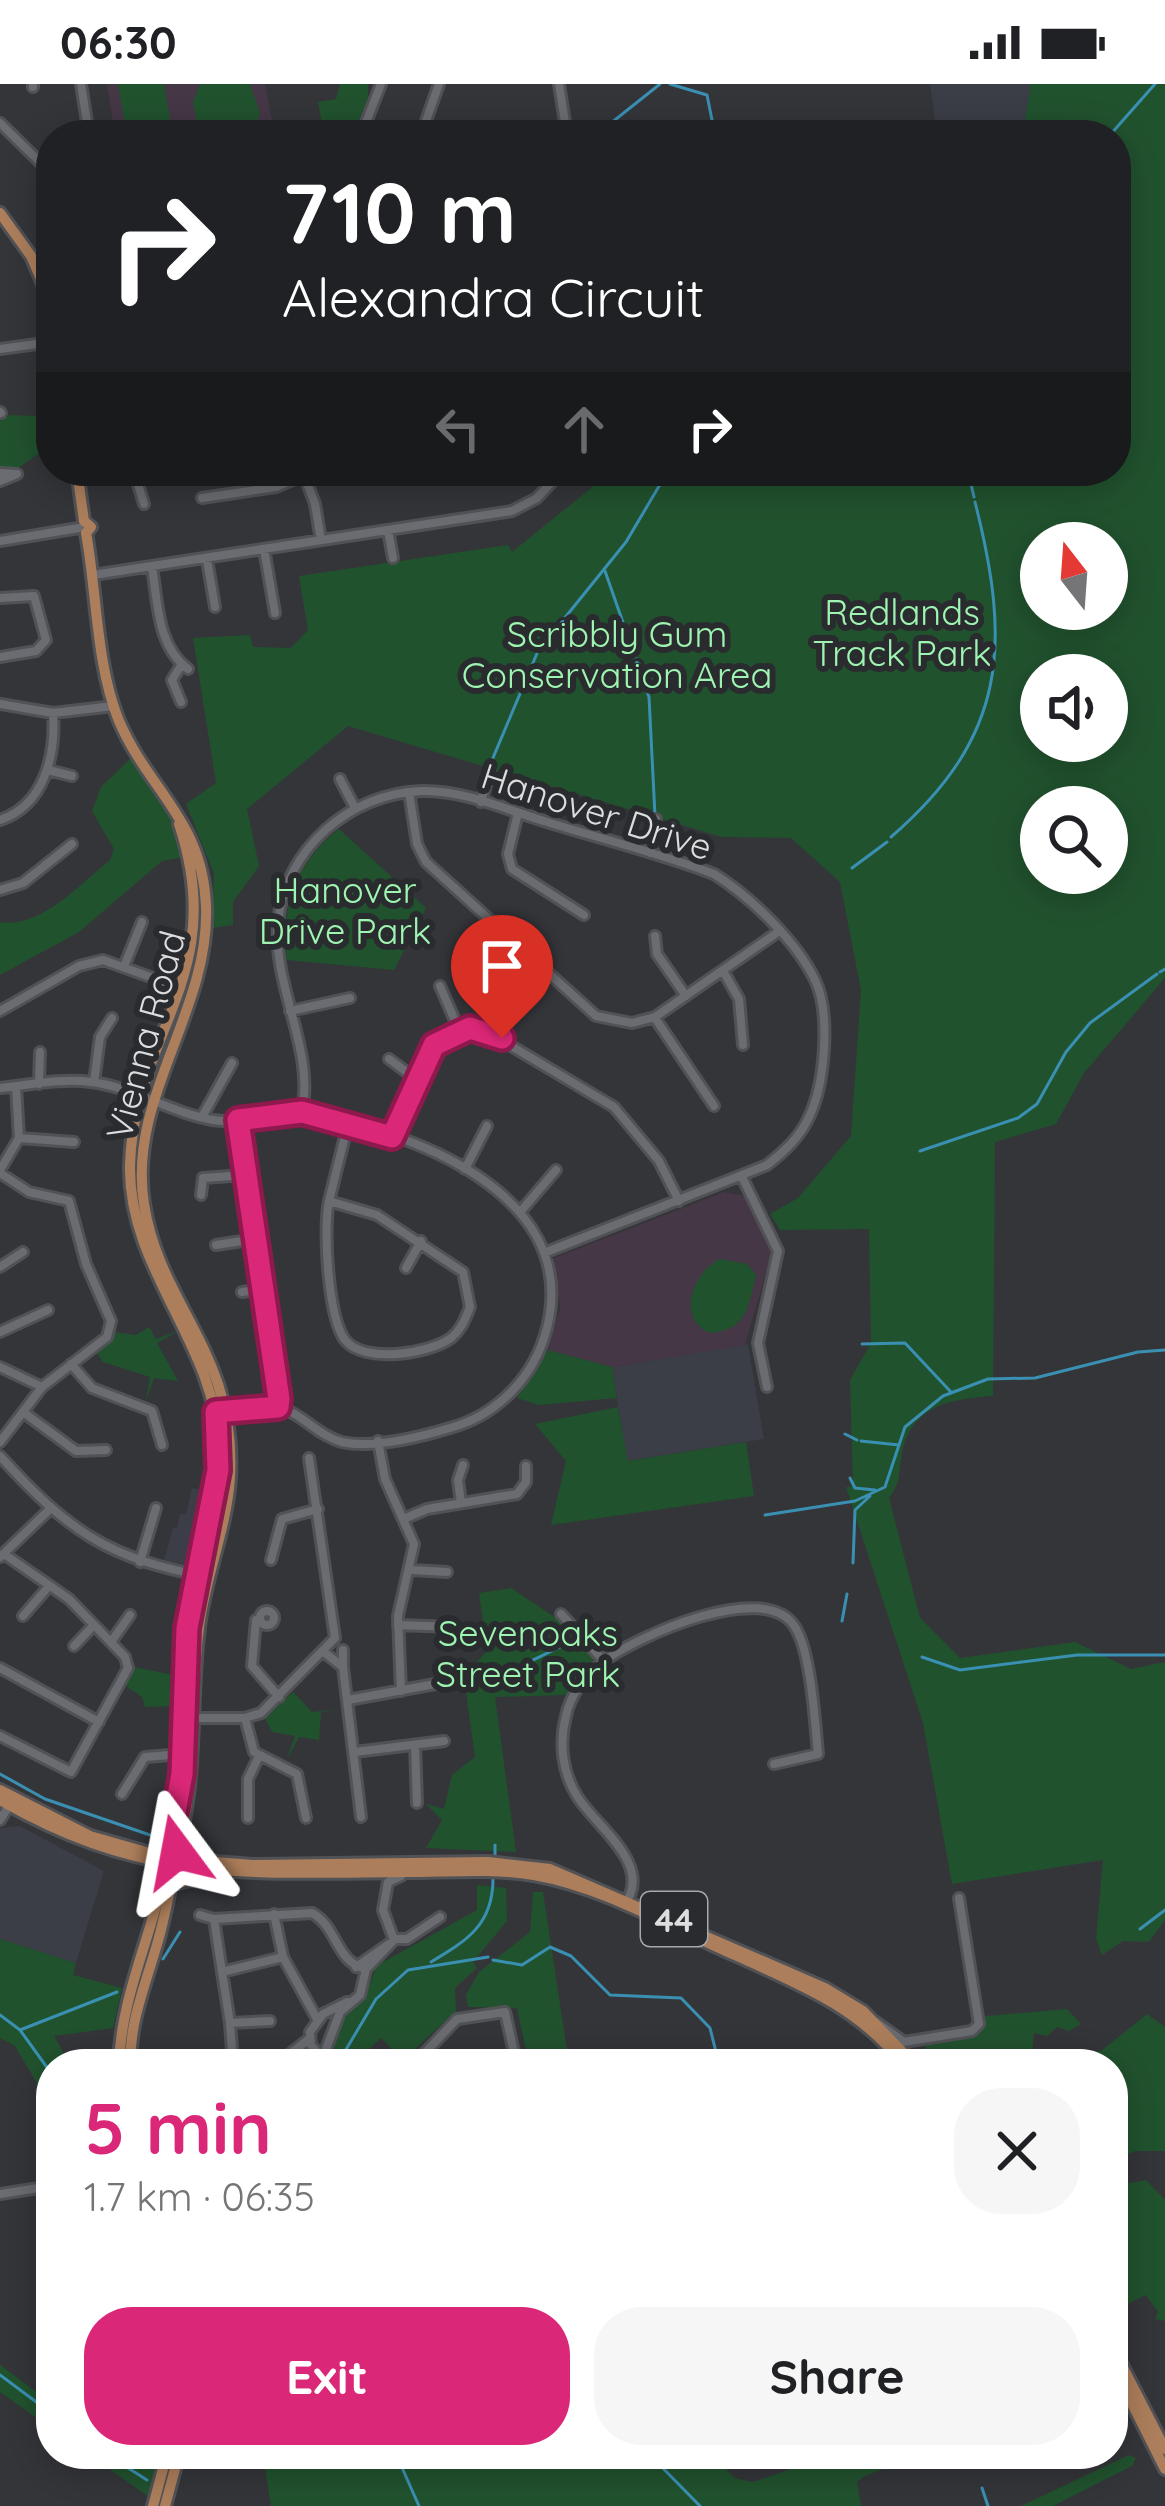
<!DOCTYPE html>
<meta charset="utf-8">
<style>
body{margin:0;font-family:Quicksand,sans-serif;background:#f6f6f6;color:#202124;height:100vh;display:flex;flex-direction:column;font-size:45px;white-space:nowrap}
*{box-sizing:border-box;margin:0}
p{font-size:39px;color:#757577}
.icon{flex:none;width:66px;height:66px;fill:none;stroke:currentColor;stroke-width:2;stroke-linecap:round;stroke-linejoin:round}
.map{position:relative;flex:1;overflow:hidden}
.side{position:absolute;left:36px;top:1965px;width:1092px;height:420px;display:flex;flex-direction:column;background:#fff;border-radius:48px;box-shadow:0 6px 30px #0003}
.side>*{flex:none}
.banner{position:absolute;left:36px;top:36px;width:1095px;height:366px;border-radius:48px;box-shadow:0 6px 30px #0003;background:#202124;color:#fff;overflow:hidden}
.needle{width:78px;rotate:343deg}
.buttons{position:absolute;left:1020px;top:438px;display:grid;gap:24px}
.buttons a{display:grid;place-items:center;width:108px;height:108px;border-radius:50%;background:#fff;box-shadow:0 6px 30px #0003;font-size:60px}
.pin{position:absolute;display:grid;place-items:center;width:102px;height:102px;color:#fff;margin:-123px -51px;border-radius:50% 50% 50% 0;rotate:-45deg;box-shadow:0 0 12px #0007}
.pin .icon{rotate:45deg}
.me{position:absolute;width:132px;margin:-66px;rotate:347deg;stroke-linejoin:round;filter:drop-shadow(0 0 9px #0008)}
.turn{display:flex;align-items:center;gap:42px;height:252px;padding:0 48px;font-size:54px}
.turn .icon{width:156px;height:156px;stroke-width:2.5}
.turn b{display:block;font-size:84px;line-height:102px}
.lanes{display:flex;align-items:center;height:114px;padding:0 48px;background:#0003;justify-content:center;gap:60px;direction:ltr}
.lanes .off{opacity:.35}
.round{display:grid;place-items:center;flex:none;width:126px;height:126px;border-radius:48px;background:#f6f6f6}
.overview{display:flex;align-items:center;justify-content:space-between;height:204px;padding:0 48px}
h1{font-size:72px;font-weight:700;line-height:90px;color:#db2777}
.button{display:flex;gap:24px;margin-top:auto;padding:24px 48px}
.button a{flex:1;height:138px;border-radius:48px;background:#db2777;color:#fff;font-size:48px;font-weight:700;line-height:138px;text-align:center}
.button a+a{background:#f6f6f6;color:#202124}
.status{display:flex;justify-content:space-between;align-items:center;height:84px;padding:0 60px;background:#fff;direction:ltr}
.status svg{height:33px;fill:currentColor}
.map>svg:first-child{display:block}
</style>
<div class="status"><b>06:30</b><svg viewBox="0 0 49 12"><path d="M0 12V9h3v3zM5 12V6h3v6zM10 12V3h3v9zM15 12V0h3v12zM26 1h20v11H26zM47 4h2v5h-2z"/></svg></div>
<div class="map">
<svg width="1165" height="2422" viewBox="0 0 1165 2422">
<rect width="100%" height="100%" fill="#343539"/>
<path fill="#3b3d47" d="M930,0H1063L1072,51H937Z
M748,1260L764,1355L627,1377L612,1283Z
M192,1404L210,1408L190,1482L164,1476L173,1443L177,1444L180,1430H186Z
M20,1742L104,1787L76,1879L0,1855V1744Z"/>
<path fill="#453745" d="M107,0H265L275,51H115Z
M724,1108L747,1112L772,1169L745,1261L612,1283L548,1266L560,1225L554,1174Z"/>
<path fill="#21522e" fill-rule="evenodd" d="M118,0H164L172,47L127,51Z
M200,0H250L260,29L252,51L199,49L193,18Z
M340,0H368V15L354,47L324,51L318,18L336,15Z
M1031,0H1165V894L1084,989L1056,1040L995,1058L993,1312C952,1315 912,1320 902,1369C898,1389 902,1397 889,1414L920,1534L960,1574L1075,1558L1131,1585L1165,1578V1836L1149,1858L1123,1857L1102,1871L1096,1855L1103,1776L952,1800L923,1639L846,1403L853,1402L850,1296L871,1259L869,1145L780,1146L770,1130L798,1114L851,1052L861,906L840,798L791,754L722,753L348,642L247,725L259,782L233,818V841L212,844L214,790L186,720L216,699L193,554L250,551L253,563L291,564L308,546L299,492L508,461L512,468L595,401L601,387H1116V51H1010L1025,36ZM1041,459H1107V525H1041ZM1041,591H1107V657H1041ZM1041,723H1107V789H1041Z
M10,331L36,332L41,368L18,384L0,383V337Z
M133,672L168,722L184,773L162,777L79,848L0,891V838C41,845 81,799 110,776L114,765L92,727L101,703Z
M339,745L426,824L394,886L287,876C279,824 297,777 339,745Z
M720,1175L747,1180L756,1191C748,1223 747,1246 710,1249C675,1234 693,1188 720,1175Z
M149,1243L156,1255L178,1247L157,1259L178,1297L154,1294L146,1317L150,1293L103,1278L96,1268L113,1248L136,1251Z
M548,1266L612,1283L617,1314L539,1321L517,1314Z
M618,1323L628,1377L746,1358L754,1412L551,1441L566,1377L535,1340Z
M511,1504L562,1538L594,1575L566,1611L495,1613L516,1768L426,1764L442,1736L426,1720L444,1725L452,1691L475,1673L465,1602L475,1599L470,1585L487,1567L479,1509Z
M134,1583L178,1592V1622L145,1623L142,1613L126,1602Z
M293,1608L312,1628L342,1625L321,1628L319,1656L299,1653L286,1677L295,1652L272,1648L265,1634Z
M477,1801L506,1804L507,1837L473,1878L477,1884L455,1904L456,1927L403,1976L381,1954L353,1980H337L330,1965L344,1932L366,1912L376,1882L477,1826Z
M533,1808H543L569,1980H555L553,1969L527,1971L517,1924L468,1923L466,1911L479,1888L530,1848Z
M0,1855L76,1879L73,1891L122,1904L113,1944L54,1952L70,1980H51V2023L15,1962L0,1954Z
M1067,1925L1081,1940L1069,1947L1057,1943L1047,1952L1034,1949L1032,1972L1041,1976L1101,1967L1147,1930L1165,1943V2067H1135L1113,2078V1980H932L924,1969L927,1958L976,1948L986,1932Z
M1146,2096L1165,2116V2237L1155,2235L1158,2228L1146,2211L1113,2227V2102Z
M0,2281L51,2319V2344L0,2308Z
M88,2370H124L158,2387L149,2413Z
M263,2370H636L644,2375L650,2370H713L734,2394L753,2398L808,2379L812,2385L857,2370H974L951,2375L918,2371L865,2392L857,2398L861,2422H271Z
M1129,2371L1136,2374L1132,2382L1053,2422H1021Z"/>
<g fill="none" stroke-linecap="round" stroke-linejoin="round">
<path stroke="#3a90b2" stroke-width="3" d="M670,0L707,11L715,51
M596,51L660,0
M1110,51L1155,0
M968,387L974,413
M605,487L649,613L655,732
M490,681L538,567L626,458L668,387
M891,753C1008,652 1011,560 975,418
M852,784L887,758
M1160,888L1165,885
M920,1067L1018,1034L1037,1020L1066,968L1090,939L1157,890
M862,1260L905,1259L950,1307
M845,1350L857,1356
M861,1357L899,1361
M850,1394L855,1404L875,1406
M765,1431L855,1417L885,1403L905,1343L943,1312L988,1295L1035,1294L1138,1268L1165,1266
M853,1479L855,1426L870,1412
M842,1537L847,1510
M922,1573L960,1586L1077,1571H1165
M490,1597L566,1560
M0,1690L45,1715L150,1751
M495,1761V1772
M1140,1845L1165,1826
M163,1875L180,1848
M493,1876L522,1881L550,1863L571,1872L610,1911L681,1914L710,1944L719,1980
M431,1878C468,1856 493,1840 493,1795
M0,1931L20,1946L51,1989
M20,1946L117,1908
M338,1979L376,1915L408,1886L488,1873
M0,2291L51,2329
M106,2370L147,2396
M396,2370L419,2422
M649,2370L700,2422
M982,2404L988,2422"/>
<defs>
<path id="minor" d="M33,0V3
M81,0L89,51
M559,0L567,51
M0,39L51,89
M361,51L381,0
M421,51L439,0
M0,265L51,258
M0,328L1,329
M134,387L144,420
M376,387H383
M303,388L315,420L321,456
M0,389L17,390L0,397
M202,414L276,403L304,391
M388,446L393,474
M0,457L79,444
M264,465L275,529
M207,476L215,523
M152,483C158,519 157,562 188,585
M93,491L512,427L537,414L562,387
M0,514L34,512L46,556L36,567L0,573
M181,618L172,596L182,580
M0,620L53,629L114,622
M48,686L72,692
M340,695L355,724
M409,708L417,760L426,778L596,932L632,939L655,933L778,848
M481,718L490,685
M518,729L508,770L512,785L584,831
M0,736C45,721 56,670 53,629
M651,769L656,735
M0,806L23,799L72,760
M655,852L657,870L686,912
M125,880L142,838
M723,887L739,915L743,961
M440,902L459,946
M0,927L79,882L103,876L181,904
M290,927L350,914
M655,934L714,1022
M389,975L416,995
M94,998L100,953L112,934
M39,1000L40,968
M0,1004C29,1001 62,994 91,998C133,1003 171,1029 213,1036C243,1041 273,1024 304,1029C408,1046 581,1108 547,1244C535,1292 498,1331 450,1344C420,1353 373,1365 342,1358C318,1352 302,1329 278,1323C261,1319 241,1325 224,1327
M302,1028C315,965 272,902 278,838C285,765 350,709 422,707C464,706 507,726 547,738C602,755 659,769 714,790C751,813 796,857 815,896C831,929 825,1000 809,1033C800,1053 785,1067 767,1081L544,1169
M202,1033L232,979
M238,1036L278,1323
M392,1053C410,1009 423,943 481,944L614,1023L659,1077L679,1117
M19,1054L74,1058
M465,1085L487,1042
M0,1086L19,1054L16,1002
M0,1089L29,1108L69,1117L86,1180L111,1237L107,1253L42,1303L0,1358
M742,1093L778,1167L758,1259L767,1303
M201,1111L203,1094L245,1091
M329,1117L377,1131L463,1188L470,1223C465,1235 462,1245 451,1254C429,1270 364,1280 345,1256C328,1233 323,1145 329,1117L348,1040
M521,1127L556,1086
M216,1161L255,1155
M0,1183L23,1168
M406,1184L421,1157
M242,1208L263,1205
M0,1248L48,1226
M71,1280L92,1304L152,1327L162,1361
M0,1283L42,1303
M27,1331L76,1367L106,1366
M378,1357L385,1395L414,1460L398,1532L401,1607
M0,1372C68,1447 108,1475 209,1493
M461,1419L458,1396L463,1381
M406,1434L427,1425L517,1410L526,1398V1382
M0,1473L49,1426
M271,1476L282,1435L318,1425
M140,1478L156,1424
M412,1486L447,1488
M260 1534a7 7 0 1 1 14 0a7 7 0 1 1-14 0Z
M561,1530L604,1577
M23,1532L49,1502
M256,1536L252,1582L279,1613
M398,1541L453,1543
M111,1558L130,1531
M74,1562L94,1541
M343,1566V1582
M325,1569L343,1583L361,1733
M0,1584L99,1638
M348,1616L468,1594
M191,1634H245L261,1629L335,1554L309,1374
M245,1634L254,1668L297,1690L306,1734
M0,1652L71,1688L128,1584L125,1573L69,1515L4,1470
M415,1661L417,1719
M355,1668L444,1657
M122,1710L145,1673L183,1670
M248,1734V1695L259,1672
M0,1736L9,1722
M624,1821C655,1781 595,1742 577,1712C562,1688 559,1659 566,1632C570,1611 585,1592 601,1579C635,1553 765,1494 795,1543C811,1568 815,1638 818,1670L774,1680
M274,1830L283,1873
M200,1831L214,1835
M394,1855H407L440,1833
M394,1856L383,1826L388,1798L401,1792
M356,1883L389,1860
M222,1888L230,1939
M317,1935L283,1873L222,1888L214,1835L312,1829C338,1843 335,1878 366,1885
M876,1938L904,1958L972,1947L979,1940L959,1814
M323,1973L340,1928L360,1911L366,1885L394,1856
M515,1973L527,1980
M420,1974L457,1935L505,1928L515,1973L495,1980
M233,1980L230,1939L270,1937
M277,1980L309,1955
M327,1980L311,1961L310,1948L323,1930L347,1918
M407,1980L420,1974L427,1980
M0,2110L51,2102"/>
<path id="major" d="M0,129L31,172L51,218
M77,387L84,437L91,443L86,449C97,509 96,581 119,637C149,707 203,737 206,822C210,928 127,1013 144,1120C160,1223 237,1269 230,1393C227,1444 205,1493 199,1543C190,1613 197,1681 181,1751C173,1786 168,1822 158,1857C146,1899 130,1936 130,1980
M0,1706L90,1752L167,1774L252,1781L488,1778L550,1785L825,1904L863,1927L914,1980
M0,1716C144,1799 247,1789 406,1788C448,1788 492,1784 534,1791C604,1803 672,1844 737,1872C799,1900 860,1924 903,1980
M170,1801L210,1791
M119,1980C121,1915 149,1858 163,1795C170,1760 179,1724 182,1688C186,1640 181,1591 187,1543C196,1483 220,1425 219,1364C217,1261 128,1186 130,1082C133,948 230,894 179,740
M1113,2264L1165,2365
M1113,2282L1165,2385
M153,2422L167,2370
M165,2422L179,2370"/>
</defs>
<use href="#minor" stroke="#515256" stroke-width="14"/>
<use href="#major" stroke="#515256" stroke-width="16"/>
<use href="#minor" stroke="#6b6c71" stroke-width="8"/>
<use href="#major" stroke="#ac7e5b" stroke-width="10"/>
</g>
<g fill="none" stroke-linecap="round" stroke-linejoin="round">
<defs>
<path id="route" d="M177,1768L174,1783L165,1782L182,1690L187,1544L218,1386L216,1328L278,1323L279,1315L238,1036L302,1028L392,1053L434,961L470,944L502,954"/>
</defs>
<use href="#route" stroke="#8e194d" stroke-width="30"/>
<use href="#route" stroke="#db2777" stroke-width="21"/>
</g>
<g text-anchor="middle" dominant-baseline="central" stroke-width="12" stroke-linejoin="round" paint-order="stroke">
<rect fill="#2a2b2e" stroke="#a7a8ab" stroke-width="3" x="641" y="1808" width="66" height="54" rx="9"/>
<g font-size="33" font-weight="bold" fill="#dddde0">
<text x="674" y="1835">44</text>
</g>
<g font-size="36" fill="#9ef5b1" stroke="#2a2b2e">
<text x="902" y="527">Redlands<tspan x="902" dy="41">Track Park</tspan></text>
<text x="617" y="549">Scribbly Gum<tspan x="617" dy="41">Conservation Area</tspan></text>
<text x="345" y="805">Hanover<tspan x="345" dy="41">Drive Park</tspan></text>
<text x="528" y="1548">Sevenoaks<tspan x="528" dy="41">Street Park</tspan></text>
</g>
<g font-size="36" fill="#dddde0" stroke="#2a2b2e">
<text transform="translate(597 727) rotate(18)">Hanover Drive</text>
<text transform="translate(145 951) rotate(-75)">Vienna Road</text>
</g>
</g>
</svg>
<div class="buttons">
<a><svg class="needle" viewBox="-14 -14 28 28"><path d="M0-13l5 13h-10z" fill="#e53935"/><path d="M0 13l5-13h-10z" fill="#757577"/></svg></a>
<a><svg class="icon" aria-label="sound" viewBox="0 0 24 24"><path d="M4 9h4l5-4v14l-5-4H4zM17 9q2 3 0 6"/></svg></a>
<a><svg class="icon" aria-label="search" viewBox="0 0 24 24"><circle cx="10" cy="10" r="6"/><path d="M15 15l6 6"/></svg></a>
</div>
<div class="pin" style="left:502px;top:954px;background:#d93025"><svg class="icon" aria-label="arrive" viewBox="0 0 24 24"><path d="M6 21V4h12l-3 4 3 4H6"/></svg></div>
<svg class="me" style="left:177px;top:1768px" viewBox="-20 -20 40 40"><path d="M0-17L14 15 0 8-14 15z" fill="#db2777" stroke="#fff" stroke-width="4"/></svg>
<div class="banner">
<div class="turn"><svg class="icon" aria-label="right" viewBox="0 0 24 24"><path d="M7 20v-9h11M14 6l5 5-5 5"/></svg><div><b>710 m</b>Alexandra Circuit</div></div>
<div class="lanes"><svg class="icon off" aria-label="left" viewBox="0 0 24 24"><path d="M17 20v-9H6M10 6l-5 5 5 5"/></svg><svg class="icon off" aria-label="ahead" viewBox="0 0 24 24"><path d="M12 20V5M6 11l6-6 6 6"/></svg><svg class="icon" aria-label="right" viewBox="0 0 24 24"><path d="M7 20v-9h11M14 6l5 5-5 5"/></svg></div>
</div>
<section class="side">
<div class="overview"><div><h1>5 min</h1><p>1.7 km · 06:35</p></div><a class="round"><svg class="icon" aria-label="close" viewBox="0 0 24 24"><path d="M6 6l12 12M18 6L6 18"/></svg></a></div>
<div class="button"><a>Exit</a><a>Share</a></div>
</section>
</div>
